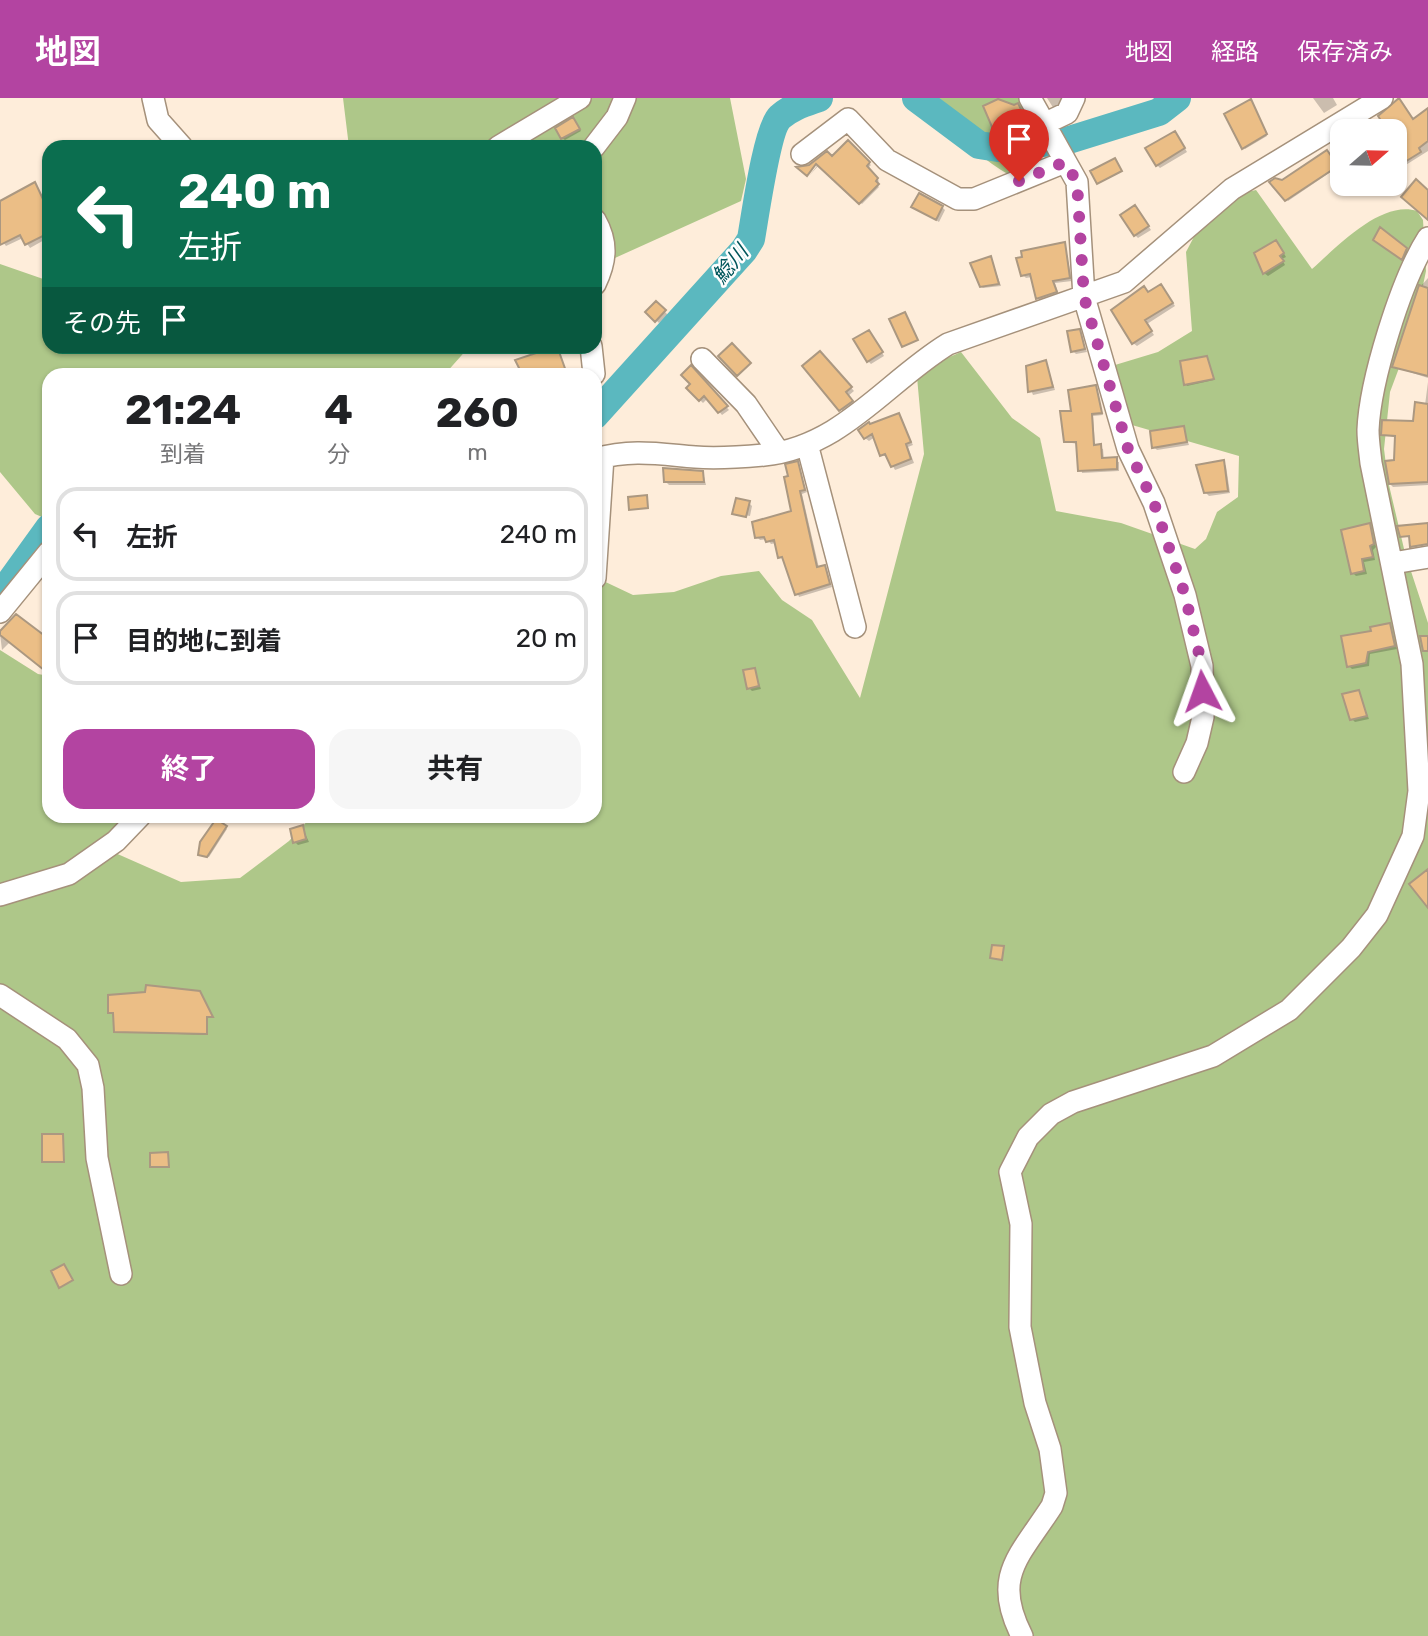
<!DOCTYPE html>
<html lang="ja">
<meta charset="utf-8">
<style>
body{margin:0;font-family:Rubik,"Noto Sans JP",sans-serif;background:#f6f6f6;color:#202124;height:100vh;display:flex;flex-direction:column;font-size:26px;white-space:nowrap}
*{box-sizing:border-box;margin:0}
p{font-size:23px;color:#757577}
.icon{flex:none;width:38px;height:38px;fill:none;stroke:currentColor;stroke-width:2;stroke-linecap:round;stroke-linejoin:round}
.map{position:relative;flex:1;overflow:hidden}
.drawer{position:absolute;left:42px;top:270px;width:560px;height:455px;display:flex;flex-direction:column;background:#fff;border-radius:21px;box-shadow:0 2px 5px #0004}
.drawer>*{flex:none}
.guide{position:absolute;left:42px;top:42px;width:560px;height:214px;border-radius:21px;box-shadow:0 2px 5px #0004;background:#0b6e4f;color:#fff;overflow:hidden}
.needle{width:46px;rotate:70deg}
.fabs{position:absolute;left:1330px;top:21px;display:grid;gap:14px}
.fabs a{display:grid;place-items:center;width:77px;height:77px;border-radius:14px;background:#fff;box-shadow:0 2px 5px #0004;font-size:35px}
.pin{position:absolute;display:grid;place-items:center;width:60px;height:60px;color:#fff;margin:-72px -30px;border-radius:50% 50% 50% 0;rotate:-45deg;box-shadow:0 0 7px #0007}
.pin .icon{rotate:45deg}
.me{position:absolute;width:77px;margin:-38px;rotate:356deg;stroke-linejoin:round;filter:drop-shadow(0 0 5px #0008)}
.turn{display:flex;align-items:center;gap:24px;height:147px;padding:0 21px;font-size:32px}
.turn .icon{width:91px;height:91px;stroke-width:2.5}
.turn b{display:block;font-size:49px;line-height:60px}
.then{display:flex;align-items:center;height:66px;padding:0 21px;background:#0003;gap:14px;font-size:26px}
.eta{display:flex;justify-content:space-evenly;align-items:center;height:119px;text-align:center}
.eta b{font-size:42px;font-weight:700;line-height:49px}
.primary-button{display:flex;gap:14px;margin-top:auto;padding:14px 21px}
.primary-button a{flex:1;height:80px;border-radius:21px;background:#b344a1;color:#fff;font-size:28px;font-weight:700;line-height:80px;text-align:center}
.primary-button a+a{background:#f6f6f6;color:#202124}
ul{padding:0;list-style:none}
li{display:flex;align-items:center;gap:21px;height:94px;margin:0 14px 10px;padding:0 7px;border:4px solid #e0e0e0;border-radius:21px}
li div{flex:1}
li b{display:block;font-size:26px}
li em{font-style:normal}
header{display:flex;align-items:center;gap:42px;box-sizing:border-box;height:98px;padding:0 35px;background:#b344a1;color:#fff}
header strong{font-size:33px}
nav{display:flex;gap:38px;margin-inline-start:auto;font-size:24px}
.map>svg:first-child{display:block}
</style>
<header>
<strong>地図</strong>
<nav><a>地図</a><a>経路</a><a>保存済み</a></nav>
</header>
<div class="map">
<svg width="1428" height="1538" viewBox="0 0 1428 1538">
<rect width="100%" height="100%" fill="#feedda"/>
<path fill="#aec789" d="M343,0H730L746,81L741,103L595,169V49H349Z
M931,0H1034C1015,28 1043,57 1043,85L1033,89C1002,75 976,57 954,31C945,20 942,9 931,0Z
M1256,92L1312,171C1337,149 1381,102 1417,113L1423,122L1426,173L1414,230L1390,294L1384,351L1388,383L1405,455L1428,525V639L1424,659L1428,668V1538H0V552L38,576L49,578V718H124L113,754L181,784L240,780L289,743L312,718H595V479L633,497L674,494L721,478L759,473L782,502L812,522L860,600L924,356L917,279L938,264L961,254L1012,320L1040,340L1056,413L1121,425L1195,451L1206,441L1217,414L1238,399L1239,358L1132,327L1115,267L1158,254L1192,233L1186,154L1197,133L1239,96Z
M0,166L49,183V248L469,249L445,276H49V422L35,416L0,374Z"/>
<path fill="#0003" d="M1047,0H1064L1060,8L1054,11Z
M1313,0H1333L1337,7L1324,15Z
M1252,4L1267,38L1245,51L1226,17Z
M1019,8L1027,25L998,37L985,9Z
M1428,12V53L1401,70L1395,61V33H1383L1413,23Z
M575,24L581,33L565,42L562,40Z
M1178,38L1187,54L1160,70L1157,67Z
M848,45L871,67L867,71L879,83L876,86L879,89L862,106L819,67L809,78L820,64L810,68L827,55L832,60Z
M1327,54L1338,69L1288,103L1272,84H1282Z
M35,87L49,113V146L46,141L30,150L23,140L6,148L0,140V105Z
M913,109H942L945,112L939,124Z
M1138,112L1151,132L1138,140L1135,137Z
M1378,145L1406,152L1409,155L1405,164Z
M1065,146L1072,183L1055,185L1059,197L1040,203L1032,179L1026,180L1023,177L1025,160Z
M1279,147L1286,159L1282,161L1285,167L1268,178L1264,175Z
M991,160L1001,188L983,190L979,187Z
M1428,180V280L1394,269L1421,188Z
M1164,191L1175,208L1147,226L1154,237L1137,248L1133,245L1149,196Z
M656,205L668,217L659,225L648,214Z
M1079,233L1087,254L1076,256L1073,253Z
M872,237L884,258L871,266L868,263Z
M544,248H556L567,276H524L518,264L545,254Z
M820,255L854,293L848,298L855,307L843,315Z
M1208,261L1214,282L1187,288L1186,286Z
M1046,264L1055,292L1033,297L1027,282Z
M691,270L729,312L722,317L708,300L703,305L688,290L692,286Z
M1428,284V387L1393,389L1390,386L1397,340L1383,336L1414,325L1425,307Z
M1095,289L1103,317L1093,318L1095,348L1103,351L1104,362L1119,364V373L1082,375L1078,346L1066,344L1073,315Z
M898,317L913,347L908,349L914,365L895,372L888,359L882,357L875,339L869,343L865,340L871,328Z
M1183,330L1189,347L1157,352L1154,349Z
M1223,364L1226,368L1230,395L1209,398L1206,395Z
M797,365L807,394L802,396L819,470L824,469L827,472L832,489L799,499L785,462L780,459L776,445L771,446L767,441L760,442L757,439L793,414L790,379Z
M703,374L706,387H669L666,384Z
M749,405L752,408L750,418L735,415Z
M1369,427L1376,449L1373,452L1375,462L1364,464L1367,476L1356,478L1353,475Z
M1390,527L1397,551L1370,556L1369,568L1352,571L1349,568L1373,534Z
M0,536L49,544V575L10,544L2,552Z
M754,571L761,591L752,593L749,590Z
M1358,594L1369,621L1355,624L1352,621Z
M216,723L227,731L209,759L201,757Z
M302,729L309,744L298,747L295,744Z
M201,897L213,920H208V937L115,934V917L110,915Z"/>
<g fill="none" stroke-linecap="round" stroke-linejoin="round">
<path stroke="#5bb8bf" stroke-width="28" d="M916,0L979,47L998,50L1069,42L1159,14L1177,0
M595,317L744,152L751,141C755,119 767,31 780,19C791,9 805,5 819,0
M0,498L49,430"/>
</g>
<path fill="#ebbe86" stroke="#ab9881" stroke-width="2" d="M1399,0L1413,21L1428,10V43L1419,50L1421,54L1395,70V33H1388L1378,18Z
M998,1L1014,7L1018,5L1027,24L995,36L983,8Z
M1251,1L1267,36L1242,51L1224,16Z
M573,19L580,31L561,41L555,30Z
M1175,33L1185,50L1156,68L1145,50Z
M848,42L870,64L867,68L878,80L876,83L879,86L859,106L816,66L807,78L796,69L809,67L827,53L832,58Z
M1327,52L1338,68L1285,103L1269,84L1275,80L1282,82Z
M1115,60L1122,73L1097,86L1090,73Z
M1416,81L1428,92V122L1401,99Z
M35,84L49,114V135L25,147L20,137L0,147V103Z
M919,95L943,108L936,122L911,109Z
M1135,107L1149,128L1134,138L1120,117Z
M1380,129L1407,150L1402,162L1373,142Z
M1276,142L1284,155L1280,158L1284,163L1263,176L1254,155Z
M1065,144L1070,180L1053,183L1057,194L1036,201L1030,176L1021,178L1016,160L1022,159L1021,153Z
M991,158L999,186L980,189L970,165Z
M1161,186L1173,205L1145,222L1152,233L1132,246L1111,212L1144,188L1148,194Z
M1419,187L1428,190V278L1392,269Z
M656,203L666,212L655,224L645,214Z
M905,214L918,242L902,249L889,221Z
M1080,231L1085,251L1071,254L1067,233Z
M869,232L883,254L867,264L853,241Z
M732,245L751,265L737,278L718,258Z
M557,248L567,276H522L515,262Z
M820,253L852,289L846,294L853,303L839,313L802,268Z
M1207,258L1214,281L1184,287L1180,263Z
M1046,262L1053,289L1028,294L1026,268Z
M691,267L728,308L718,315L704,298L699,303L686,290L690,286L681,277Z
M1096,287L1102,315L1092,316L1094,347L1101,346L1102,360L1117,359V371L1078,373L1076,344H1064L1060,313H1071L1068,292Z
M1415,304L1428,306V384L1389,386L1385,363L1394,362L1395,338L1381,337L1382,322L1413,323Z
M899,315L911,344L906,346L911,361L891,369L885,356L880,358L872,336L864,341L858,332L869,324L870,326Z
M1184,328L1187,344L1152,350L1150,333Z
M1224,362L1228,393L1204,395L1196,367Z
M798,363L805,392L800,393L817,469L825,467L830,486L795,497L782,459L778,460L774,442L766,444L764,439L755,440L752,424L791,413L784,379L788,378L785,366Z
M663,370L703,373L704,384H664Z
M647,397L648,410L629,412L628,399Z
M736,400L750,403L746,419L732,416Z
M1370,425L1374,446L1370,448L1373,459L1362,461L1364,473L1351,476L1341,432Z
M1428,425V446L1410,449L1409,438L1400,439L1397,428Z
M16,516L49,541V576L0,537V533Z
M1390,525L1395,548L1368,554L1366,565L1347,569L1341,538L1371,533L1370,529Z
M1420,538H1428V553H1423Z
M755,570L759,588L747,591L743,572Z
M1359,592L1367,618L1350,622L1342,596Z
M216,721L227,728L207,759L198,757L200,744Z
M303,727L306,741L293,745L290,731Z
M1428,771V810L1409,786Z
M992,847L1004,848L1002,862L990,860Z
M146,887L200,893L213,919H207V936L114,934L113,915H108V897L145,894Z
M42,1036H63L64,1064H42Z
M168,1054L169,1069H150V1055Z
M64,1166L73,1182L59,1190L51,1173Z"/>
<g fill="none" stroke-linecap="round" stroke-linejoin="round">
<defs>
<path id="minor" d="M153,0L158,22L182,49
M1030,0L1077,84L1084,199L1128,351L1154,405L1185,497L1202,568L1203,619L1197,645L1184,674
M1046,25L1067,15L1074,0
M498,49L580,0
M594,49L617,19L625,0
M802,56L848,21L887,62L958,101H974L1065,64
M595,122C608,145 606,163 595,186
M591,248L594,276
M702,261L746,306L778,353
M807,346L855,529
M595,361C632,351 658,356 695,359C717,361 742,359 764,357C842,349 886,284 948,246L1124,184L1232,91L1382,0
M1393,465L1428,459
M595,480L603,359
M0,514L49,454
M0,797L69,776L116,743L140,718
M0,897L67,941L88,967L93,990L97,1060L121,1176
M1022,1538C991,1478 1020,1458 1052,1408L1056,1395L1050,1351L1035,1305L1020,1229L1021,1126L1010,1074L1028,1039L1051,1016L1073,1004L1213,958L1289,912L1351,850L1377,817L1413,738L1419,693L1412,566L1371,365C1370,355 1368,343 1368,332C1370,283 1401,182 1428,140"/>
</defs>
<use href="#minor" stroke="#a5917b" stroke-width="24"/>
<use href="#minor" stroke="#fff" stroke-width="21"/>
</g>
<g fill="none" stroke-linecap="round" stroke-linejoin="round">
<path stroke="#b344a1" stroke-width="12" stroke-dasharray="0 21.6" d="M1019,83L1065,64L1077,84L1084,199L1128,351L1154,405L1185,497L1202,568V593"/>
</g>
<g text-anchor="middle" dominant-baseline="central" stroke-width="5" stroke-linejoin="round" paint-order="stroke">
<g font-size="21" font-style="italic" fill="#00565b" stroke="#fefefe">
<text transform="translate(730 166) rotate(-50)">鯰川</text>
</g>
</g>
</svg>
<div class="fabs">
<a><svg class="needle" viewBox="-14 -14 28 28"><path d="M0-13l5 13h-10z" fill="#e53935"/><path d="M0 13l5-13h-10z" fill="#757577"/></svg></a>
</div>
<div class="pin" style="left:1019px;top:83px;background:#d93025"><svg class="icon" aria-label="arrive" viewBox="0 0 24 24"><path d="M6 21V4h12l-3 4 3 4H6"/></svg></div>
<svg class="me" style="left:1202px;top:593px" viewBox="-20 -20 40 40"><path d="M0-17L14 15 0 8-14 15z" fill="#b344a1" stroke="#fff" stroke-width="4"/></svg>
<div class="guide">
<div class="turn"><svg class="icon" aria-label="left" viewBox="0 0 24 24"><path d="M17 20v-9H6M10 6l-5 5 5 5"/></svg><div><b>240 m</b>左折</div></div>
<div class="then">その先<svg class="icon" aria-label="arrive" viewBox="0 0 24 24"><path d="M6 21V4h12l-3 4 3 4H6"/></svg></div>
</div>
<section class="drawer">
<div class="eta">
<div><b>21:24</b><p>到着</p></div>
<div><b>4</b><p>分</p></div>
<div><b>260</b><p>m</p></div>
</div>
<ul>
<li><svg class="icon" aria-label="left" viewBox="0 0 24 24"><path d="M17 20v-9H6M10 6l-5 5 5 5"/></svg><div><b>左折</b></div><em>240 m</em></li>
<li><svg class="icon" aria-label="arrive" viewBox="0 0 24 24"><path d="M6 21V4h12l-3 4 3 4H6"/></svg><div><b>目的地に到着</b></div><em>20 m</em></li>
</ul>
<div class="primary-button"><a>終了</a><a>共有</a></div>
</section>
</div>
